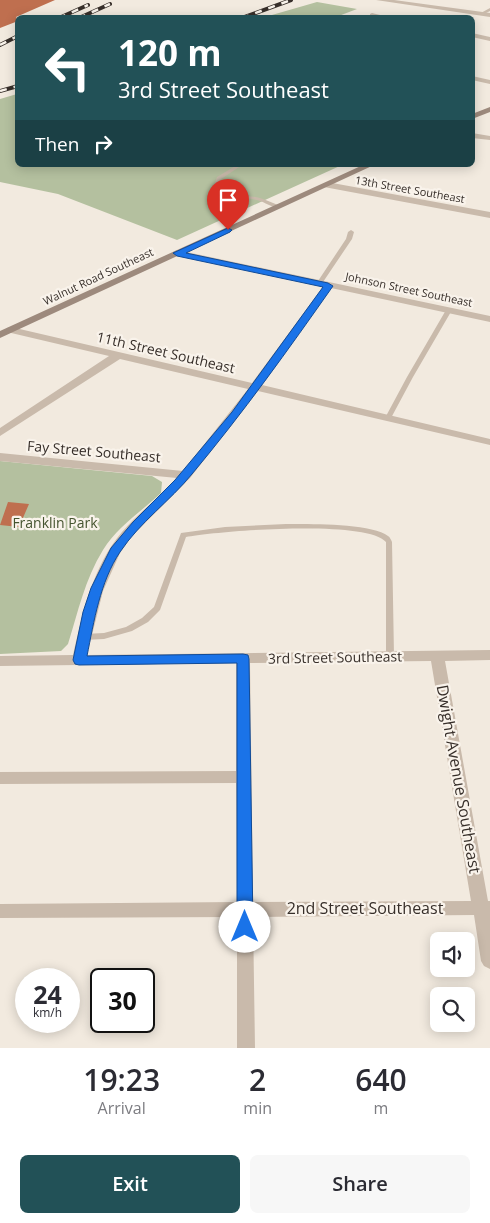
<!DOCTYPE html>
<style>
body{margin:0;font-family:"Open Sans",sans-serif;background:#f7f7f7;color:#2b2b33;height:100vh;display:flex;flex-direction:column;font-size:19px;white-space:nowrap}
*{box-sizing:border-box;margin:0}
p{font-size:16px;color:#7c7c81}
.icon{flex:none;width:28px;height:28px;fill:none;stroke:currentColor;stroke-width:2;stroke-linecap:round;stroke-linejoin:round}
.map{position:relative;height:1048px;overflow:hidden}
.drawer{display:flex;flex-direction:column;background:#fff;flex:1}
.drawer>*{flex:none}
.guide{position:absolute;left:15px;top:15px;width:460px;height:152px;border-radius:8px;box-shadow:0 2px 12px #0003;background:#225157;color:#fff;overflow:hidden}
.fabs{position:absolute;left:430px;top:932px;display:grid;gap:10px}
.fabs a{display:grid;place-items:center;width:45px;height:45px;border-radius:8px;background:#fff;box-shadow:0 2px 12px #0003;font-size:25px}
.speed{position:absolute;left:15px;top:968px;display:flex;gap:10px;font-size:25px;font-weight:700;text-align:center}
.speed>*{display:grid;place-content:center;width:65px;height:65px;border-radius:50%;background:#fff;box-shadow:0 2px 12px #0003;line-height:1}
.speed small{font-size:12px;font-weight:400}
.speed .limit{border:2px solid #111;border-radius:8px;background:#fff;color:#111}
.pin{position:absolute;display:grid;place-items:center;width:42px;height:42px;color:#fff;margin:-51px -21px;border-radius:50% 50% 50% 0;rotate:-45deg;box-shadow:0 0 5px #0007}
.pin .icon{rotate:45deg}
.me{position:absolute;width:55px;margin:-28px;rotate:0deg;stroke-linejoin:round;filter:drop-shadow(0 0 4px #0008)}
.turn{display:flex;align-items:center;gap:18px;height:105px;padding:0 20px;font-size:22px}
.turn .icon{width:65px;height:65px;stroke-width:2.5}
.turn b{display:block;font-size:35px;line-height:42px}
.then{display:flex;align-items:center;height:48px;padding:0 20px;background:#0003;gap:10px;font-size:19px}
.eta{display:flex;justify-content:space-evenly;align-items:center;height:85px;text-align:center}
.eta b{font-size:30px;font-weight:600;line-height:35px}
.button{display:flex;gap:10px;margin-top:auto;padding:10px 20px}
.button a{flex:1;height:58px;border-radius:8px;background:#225157;color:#fff;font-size:20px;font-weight:600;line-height:58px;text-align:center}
.button a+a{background:#f7f7f7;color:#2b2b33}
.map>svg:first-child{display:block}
</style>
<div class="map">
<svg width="490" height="1048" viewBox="0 0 490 1048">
<rect width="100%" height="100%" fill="#f2eadf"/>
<path fill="#b4c09f" d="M317,2L357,9L336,17H265Z
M17,94L18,165H342L177,240L58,194L0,182V99Z
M0,461L152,476L162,482L161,493C142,511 117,527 103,550C85,579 78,612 68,644L61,651L0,654Z"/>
<path fill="#bf6f4f" d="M0,0H55L16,17L18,21L0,28Z
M8,502L29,504L19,527L0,525Z"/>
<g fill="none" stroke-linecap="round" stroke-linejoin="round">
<path fill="#c9baab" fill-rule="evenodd" d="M490,8V11L482,15L479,14Z
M237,165H242L221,179L219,183C227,199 246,194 260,198C267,200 273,203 280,206V208C272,208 265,202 257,200C240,196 224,202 215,183L217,177Z
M351,230L354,232L352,239L321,285H317L316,284L346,239L348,232Z
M449,308L452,310L413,377L391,418L390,419H386L385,418L407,377L446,310Z
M286,524C307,524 372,523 388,536C390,537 391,540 392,542L394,656L393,658H387L386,656V542C366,519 218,531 186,537L160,610L148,622L132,631L104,639L84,640L81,639L80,637L81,635L84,634L104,633L126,627L142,618L154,607L181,533L225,527Z"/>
<path fill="#c9baab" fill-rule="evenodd" d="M372,13L388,17L389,18L370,16V14Z
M472,33L490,37V41L472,37Z
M472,76L490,80V84L472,80Z
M472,133L490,136V140L472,138Z
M327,182L490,212V218L324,187L323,185Z
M177,250L490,316V322L331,288L262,385L490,439V445L258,391L190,478L132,536L120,553L103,591L87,655L490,650V660L445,661L488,901H490V969L484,966L481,961L474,915L253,917L255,1048H237V917L0,918V904L237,902L236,783L0,784V772L236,771V663L0,666V656L73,655C83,612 93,566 122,532C139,512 160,497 177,478L0,461V453L183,471L248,389L120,359L0,436V428L109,356L7,332L6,330L7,328L11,327L252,383L323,287L174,255L172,253ZM431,661L471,901L253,902L250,663Z"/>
<path fill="#c9baab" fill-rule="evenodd" d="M376,0H394L490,13V17Z"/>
<path fill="#9d8a7d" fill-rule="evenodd" d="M490,107V112L472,119V114Z
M363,165H374L0,338V331Z"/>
<defs>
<path id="rail" d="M59,18L88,5
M79,18L110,4
M242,18L291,0
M0,45L18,36
M0,91L18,86"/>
</defs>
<use href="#rail" stroke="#372f2a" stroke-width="4"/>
<use href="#rail" stroke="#f9f3eb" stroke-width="2.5" stroke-dasharray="7" stroke-linecap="butt"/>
</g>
<path fill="#1a73e8" stroke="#114b97" d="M228,228L232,230L230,232L186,253L328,283L333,286C288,350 243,413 192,474C170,501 140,522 120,552C100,582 94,621 87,656L243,654L248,655L249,659L253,927L251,932L245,934L240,932L237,927V663L79,665L75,664L73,660L83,612L91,588L111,548L133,522L175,480L232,412L323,287L177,256L173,253Z"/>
<g text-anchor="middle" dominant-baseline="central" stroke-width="4.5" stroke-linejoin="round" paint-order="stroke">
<g font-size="11" fill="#372f2a" stroke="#f9f3eb">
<text transform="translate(410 189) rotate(10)">13th Street Southeast</text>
<text transform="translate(98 276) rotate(-25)">Walnut Road Southeast</text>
<text transform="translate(409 289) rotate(12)">Johnson Street Southeast</text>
</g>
<g font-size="14" fill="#372f2a" stroke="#f9f3eb">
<text transform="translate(166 352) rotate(13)">11th Street Southeast</text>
<text transform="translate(94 451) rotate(5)">Fay Street Southeast</text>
<text transform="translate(335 657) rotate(-1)">3rd Street Southeast</text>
</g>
<g font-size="14" fill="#45542f" stroke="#f9f3eb">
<text x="55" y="522">Franklin Park</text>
</g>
<g font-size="16" fill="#372f2a" stroke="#f9f3eb">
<text transform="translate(459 779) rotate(80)">Dwight Avenue Southeast</text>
<text x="365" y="908">2nd Street Southeast</text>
</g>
</g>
</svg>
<div class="fabs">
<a><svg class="icon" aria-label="sound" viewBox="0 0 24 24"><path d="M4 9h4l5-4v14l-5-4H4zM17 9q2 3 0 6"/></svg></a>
<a><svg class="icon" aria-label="search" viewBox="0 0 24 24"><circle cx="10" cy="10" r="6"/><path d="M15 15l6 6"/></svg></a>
</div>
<div class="speed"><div>24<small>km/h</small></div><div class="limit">30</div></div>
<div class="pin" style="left:228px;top:230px;background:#d93025"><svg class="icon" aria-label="arrive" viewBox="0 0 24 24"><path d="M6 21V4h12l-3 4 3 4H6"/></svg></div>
<svg class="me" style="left:245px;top:927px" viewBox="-20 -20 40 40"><circle r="19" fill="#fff"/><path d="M0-13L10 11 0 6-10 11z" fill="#1a73e8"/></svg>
<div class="guide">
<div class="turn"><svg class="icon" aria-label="left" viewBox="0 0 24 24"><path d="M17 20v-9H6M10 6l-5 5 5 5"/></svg><div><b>120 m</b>3rd Street Southeast</div></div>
<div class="then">Then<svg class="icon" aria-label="right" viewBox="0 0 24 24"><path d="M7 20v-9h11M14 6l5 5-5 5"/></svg></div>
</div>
</div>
<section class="drawer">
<div class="eta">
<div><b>19:23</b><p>Arrival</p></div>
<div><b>2</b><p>min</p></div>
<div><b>640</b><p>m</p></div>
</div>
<div class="button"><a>Exit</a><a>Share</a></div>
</section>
